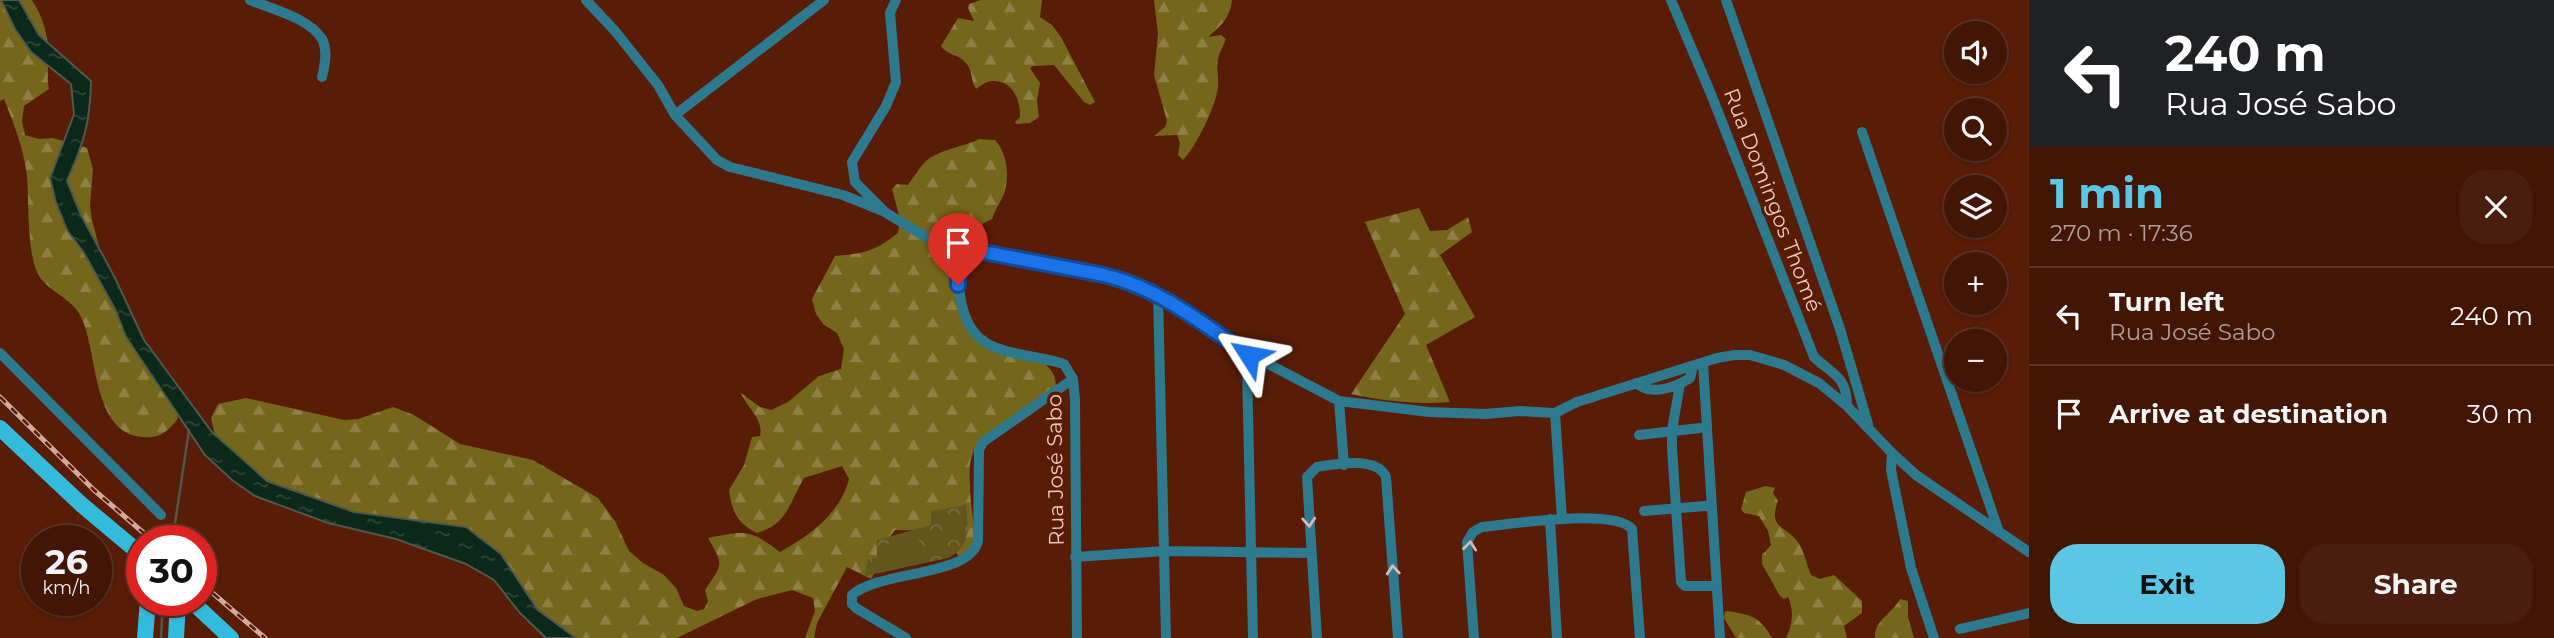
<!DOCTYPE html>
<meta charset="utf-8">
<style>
body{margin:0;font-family:Montserrat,sans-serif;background:#491e0f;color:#f1f3f6;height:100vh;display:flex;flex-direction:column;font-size:26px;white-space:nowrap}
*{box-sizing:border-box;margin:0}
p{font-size:23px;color:#ae9f9a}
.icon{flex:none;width:38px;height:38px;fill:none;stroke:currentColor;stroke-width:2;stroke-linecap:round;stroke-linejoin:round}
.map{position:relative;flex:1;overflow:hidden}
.side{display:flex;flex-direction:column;background:#421505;width:525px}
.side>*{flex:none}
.guide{background:#202124;color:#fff;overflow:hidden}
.controls{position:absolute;left:1944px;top:21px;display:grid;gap:14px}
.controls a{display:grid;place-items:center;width:63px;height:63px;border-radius:50%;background:#421505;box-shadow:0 2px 5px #0004,0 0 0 2px #5a3427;font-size:35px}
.speed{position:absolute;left:21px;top:525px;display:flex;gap:14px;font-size:35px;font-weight:700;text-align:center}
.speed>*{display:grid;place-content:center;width:91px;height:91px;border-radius:50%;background:#421505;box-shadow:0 2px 5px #0004,0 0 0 2px #5a3427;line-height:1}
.speed small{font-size:18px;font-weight:400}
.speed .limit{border:10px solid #d22;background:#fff;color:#111}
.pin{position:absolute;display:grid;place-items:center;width:60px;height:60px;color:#fff;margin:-72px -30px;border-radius:50% 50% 50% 0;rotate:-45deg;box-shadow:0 0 7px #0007}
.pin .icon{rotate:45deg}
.me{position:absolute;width:77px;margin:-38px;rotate:304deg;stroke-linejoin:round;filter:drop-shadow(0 0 5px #0008)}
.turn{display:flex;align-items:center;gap:24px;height:147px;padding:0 21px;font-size:32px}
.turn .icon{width:91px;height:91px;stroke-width:2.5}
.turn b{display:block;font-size:49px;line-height:60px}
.round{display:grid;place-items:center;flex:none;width:74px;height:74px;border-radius:28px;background:#491e0f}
.head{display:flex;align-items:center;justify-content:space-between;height:119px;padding:0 21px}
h1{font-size:42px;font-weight:700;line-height:52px;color:#5ac8e5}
.action{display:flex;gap:14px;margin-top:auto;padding:14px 21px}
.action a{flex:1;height:80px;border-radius:28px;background:#5ac8e5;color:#111;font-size:28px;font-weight:700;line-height:80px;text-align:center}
.action a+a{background:#491e0f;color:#f1f3f6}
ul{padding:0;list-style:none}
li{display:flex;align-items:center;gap:21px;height:98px;padding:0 21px;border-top:2px solid #5a3427}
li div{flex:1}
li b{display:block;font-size:26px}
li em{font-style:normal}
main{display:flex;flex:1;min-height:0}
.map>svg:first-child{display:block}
</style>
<main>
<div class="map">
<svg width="2029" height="638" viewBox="0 0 2029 638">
<defs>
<pattern id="forest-firs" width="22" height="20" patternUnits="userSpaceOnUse" patternTransform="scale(1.75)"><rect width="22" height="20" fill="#74661b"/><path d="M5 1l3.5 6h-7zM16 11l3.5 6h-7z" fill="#8f8145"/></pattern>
<pattern id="park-crowns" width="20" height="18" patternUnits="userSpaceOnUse" patternTransform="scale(1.75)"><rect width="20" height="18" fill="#62561c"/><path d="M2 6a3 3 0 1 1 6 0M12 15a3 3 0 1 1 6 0" fill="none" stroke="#796d3b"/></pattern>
<pattern id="water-ripples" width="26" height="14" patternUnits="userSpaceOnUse" patternTransform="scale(1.75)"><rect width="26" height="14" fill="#0b291a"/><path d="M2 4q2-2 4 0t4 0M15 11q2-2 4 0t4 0" fill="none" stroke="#2f4739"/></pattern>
</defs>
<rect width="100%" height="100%" fill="#581c07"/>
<path fill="url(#forest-firs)" d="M0,0H32C46,22 49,40 48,66C48,74 47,80 49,89L24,106L22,121L25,135L39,139L53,138L87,148L93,169L90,206L92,220L111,292L149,371L174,405L178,418C169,431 159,439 143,437C91,434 98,350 81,317C72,297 45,291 37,272C27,249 29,203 27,176C24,150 14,124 4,99L0,101Z
M981,0H1042L1040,17L1052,25L1061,37L1095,102L1090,105L1084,102L1054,65L1033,66L1030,68L1040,83L1037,101L1039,117L1030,123L1016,124L1015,122L1020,117C1021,102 1013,79 992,81C987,81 980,86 976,89C970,80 973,69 965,62C958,54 948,56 941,46L958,18L974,21L968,8L969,4Z
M1154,0H1232C1230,18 1221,26 1208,37L1221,35L1226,39C1224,45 1219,53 1218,59C1216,68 1219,78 1218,87C1216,106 1196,147 1183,160L1178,155L1180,143L1177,135L1154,136L1165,127L1167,121L1154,75L1158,34Z
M979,139L995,140C1007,153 1010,176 1004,194C1000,203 995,210 992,219L982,224L983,226L972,237L971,254C962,254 956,254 953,263L959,308L980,340L986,335L988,343C1011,350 1055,355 1056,385C1039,398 980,436 973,453C969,462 969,475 970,485C970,507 976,528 974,549L959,557C942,525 928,532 895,530L883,546L877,568L871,579L847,567L817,623L814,638H805L815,611L813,598L792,590L757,599L677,638H573L532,611L478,558L273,501L217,444L211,418L218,404L246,398L344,420L358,419L393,407L414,415L460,444L533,460L598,498L615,521L629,551L643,563L664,575L676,588L684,606L697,611L704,609L708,601L705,590C723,563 724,566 708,538C744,531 749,528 780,552C810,535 840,514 849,479L842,466L804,478C789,503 788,524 757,533C737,523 732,512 729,490L744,465L752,437L760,436C764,419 747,408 741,393L760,407L771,410L788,402L819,376L841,369L844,349L837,333L824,325L816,314L812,299L835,256C866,253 873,252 898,233L900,219L892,189L897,184L908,185C914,177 919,168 926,161C940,149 963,147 979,139Z
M1419,208L1430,231L1447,230L1468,217L1472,232L1440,255L1475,317L1426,345L1450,402C1416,405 1385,401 1351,394L1405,314L1365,222Z
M1766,486L1775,488L1773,493L1778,501C1768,528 1784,525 1798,542C1804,551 1807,565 1811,575L1820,579L1834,575L1862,601V613L1844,626L1847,638H1786C1793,625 1794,610 1788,597L1784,599L1780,596L1762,564V555L1771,545L1768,531L1759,516L1744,513L1741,509L1746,492Z
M1900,599L1908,601V617L1914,638H1875C1874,620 1892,614 1900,599Z
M1728,611C1752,615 1760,617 1772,638H1736L1724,618L1725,612Z"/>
<path fill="url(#park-crowns)" d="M966,505C968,527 971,547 948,558L865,576L868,560L877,557V540L931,525V511Z"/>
<path fill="#62561c" d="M918,537L923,560L888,568L883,545Z"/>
<path fill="url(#water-ripples)" stroke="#4f594b" stroke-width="2" d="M1,0H19L39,35L91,81C90,124 84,142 67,181L81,215L115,278L144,340L212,432L267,481L354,512L466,527L501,554L538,610L576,638H546L520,613L494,580L466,564L396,539L328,523L255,496L232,480L205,455L126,337L115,309L84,253L67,230L56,203L50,178L74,114L71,84L31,52L15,29Z"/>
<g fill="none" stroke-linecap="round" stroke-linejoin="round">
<path stroke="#4f594b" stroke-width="2.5" d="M173,537L189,430
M161,638L163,601"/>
<path stroke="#2d7a8e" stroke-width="10" d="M250,0C272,9 309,18 322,39C328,50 325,65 322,77
M586,0L615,31L658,85L675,115L717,160L730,167L843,195L883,211L929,239L957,247L1083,270L1125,280L1158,294L1249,354L1339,401L1429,412L1485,414L1520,411L1555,413L1577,402L1717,358L1734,355H1750L1784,365L1819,383L1847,406L1892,453L1916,475L2029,552
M1671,0L1711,94L1814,357C1832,374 1847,376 1847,406
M1726,0L1840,329L1868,424
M675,115L824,0
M1862,132L1999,532
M883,210L855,182L852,162L886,106L896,82L890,13L896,0
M957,247C958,278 956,329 990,345C1012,356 1040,356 1064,364L1073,379L1075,400L1077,638
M1158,294L1166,638
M0,353L161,515
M1249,354L1247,368L1253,638
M1703,363L1720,638
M1636,383C1651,396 1674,388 1690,378L1693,366
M1680,384L1672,430V448L1681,582L1685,586H1712
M1339,401L1344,465
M1555,413L1562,519
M1639,435L1700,428
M1892,453L1891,470L1911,568L1934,638
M1644,511L1705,506
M1550,519L1557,638
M1075,557L1165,551L1311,553
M1960,629L2029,613
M906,638L856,608L852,604V595C880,570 970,577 978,541L979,450L983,442L1073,379
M1317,638L1307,477L1317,467C1335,464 1377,456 1386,477L1398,638
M1474,638L1467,542L1473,532L1482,527C1510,524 1614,508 1632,529L1640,638"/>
<path stroke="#33bbdc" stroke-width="16" d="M0,428L82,505L131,546L142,552
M190,600L231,638
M145,638L148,600
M176,638L178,600"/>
<defs>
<path id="rail" d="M0,397L94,490L153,541
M201,583L265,638"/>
</defs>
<use href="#rail" stroke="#d3a99b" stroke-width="5"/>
<use href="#rail" stroke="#581c07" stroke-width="2.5" stroke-dasharray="8" stroke-linecap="butt"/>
</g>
<defs><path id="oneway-chevron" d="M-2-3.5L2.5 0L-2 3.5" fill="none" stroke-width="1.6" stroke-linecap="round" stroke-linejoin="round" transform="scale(1.75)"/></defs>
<g stroke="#d2bcb5">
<use href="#oneway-chevron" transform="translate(1309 522) rotate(86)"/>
<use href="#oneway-chevron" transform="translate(1470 546) rotate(-84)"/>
<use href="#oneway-chevron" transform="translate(1393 570) rotate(-94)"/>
</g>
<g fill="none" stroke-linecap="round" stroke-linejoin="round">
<defs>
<path id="route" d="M958,285L957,247L1104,275C1159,288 1203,324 1249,355"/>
</defs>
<use href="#route" stroke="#114b97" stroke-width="18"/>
<use href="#route" stroke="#1a73e8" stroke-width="12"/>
</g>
<g text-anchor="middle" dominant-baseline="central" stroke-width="7" stroke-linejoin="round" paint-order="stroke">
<g font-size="21" fill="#efc8bc" stroke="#581c07">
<text transform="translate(1773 200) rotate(69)">Rua Domingos Thomé</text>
<text transform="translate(1055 470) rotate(-91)">Rua José Sabo</text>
</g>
</g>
</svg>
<div class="controls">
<a><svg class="icon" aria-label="sound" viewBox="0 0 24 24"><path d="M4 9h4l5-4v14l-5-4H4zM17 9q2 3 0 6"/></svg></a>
<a><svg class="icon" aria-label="search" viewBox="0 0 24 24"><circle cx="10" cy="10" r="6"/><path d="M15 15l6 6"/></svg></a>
<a><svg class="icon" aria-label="layers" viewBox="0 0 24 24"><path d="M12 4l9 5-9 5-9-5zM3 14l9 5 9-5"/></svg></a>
<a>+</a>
<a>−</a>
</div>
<div class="speed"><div>26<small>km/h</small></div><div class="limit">30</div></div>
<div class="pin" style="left:958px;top:285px;background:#d93025"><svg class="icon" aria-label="arrive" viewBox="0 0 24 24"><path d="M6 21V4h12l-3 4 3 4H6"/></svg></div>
<svg class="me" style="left:1249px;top:355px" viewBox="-20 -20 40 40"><path d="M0-17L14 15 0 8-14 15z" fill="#1a73e8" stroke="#fff" stroke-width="4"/></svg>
</div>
<section class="side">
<div class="guide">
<div class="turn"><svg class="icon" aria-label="left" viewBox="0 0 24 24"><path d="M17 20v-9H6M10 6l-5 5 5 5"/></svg><div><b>240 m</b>Rua José Sabo</div></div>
</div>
<div class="head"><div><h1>1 min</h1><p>270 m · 17:36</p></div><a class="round"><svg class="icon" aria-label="close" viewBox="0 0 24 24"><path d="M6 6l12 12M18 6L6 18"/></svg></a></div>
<ul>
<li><svg class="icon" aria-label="left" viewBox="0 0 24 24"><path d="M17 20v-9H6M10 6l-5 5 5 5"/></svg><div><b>Turn left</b><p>Rua José Sabo</p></div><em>240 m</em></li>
<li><svg class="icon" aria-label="arrive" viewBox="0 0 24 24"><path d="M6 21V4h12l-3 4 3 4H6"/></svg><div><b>Arrive at destination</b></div><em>30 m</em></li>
</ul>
<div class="action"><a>Exit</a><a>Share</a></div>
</section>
</main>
